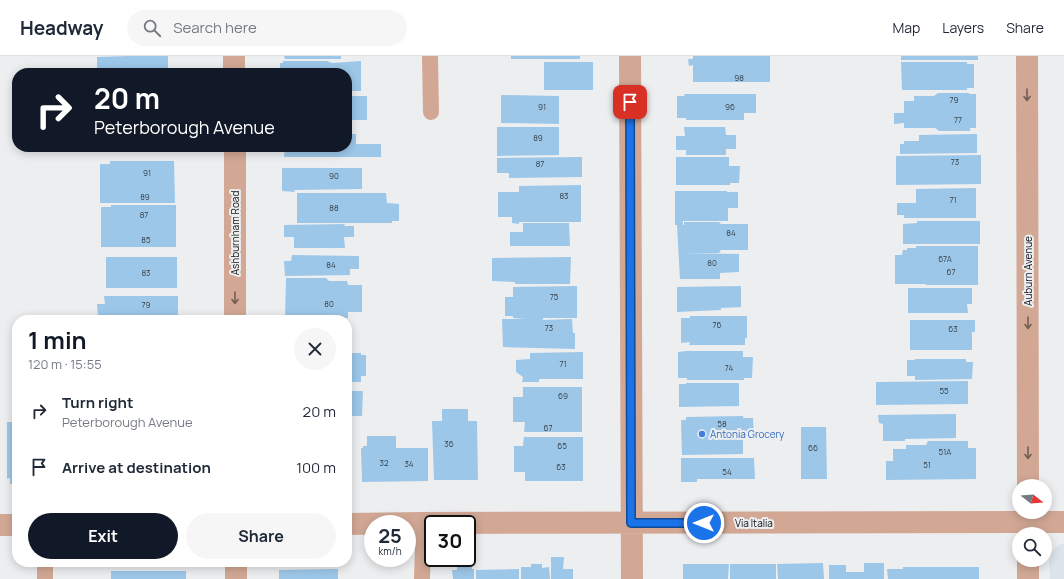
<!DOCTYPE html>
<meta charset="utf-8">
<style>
body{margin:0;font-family:Manrope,sans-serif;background:#f6f6f7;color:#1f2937;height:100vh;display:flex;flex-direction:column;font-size:15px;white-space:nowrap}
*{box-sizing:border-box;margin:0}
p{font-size:13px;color:#747a83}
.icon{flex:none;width:22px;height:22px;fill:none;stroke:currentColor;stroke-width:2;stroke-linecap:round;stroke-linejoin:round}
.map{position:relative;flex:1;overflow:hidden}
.drawer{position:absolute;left:12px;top:259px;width:340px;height:252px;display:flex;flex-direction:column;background:#fff;border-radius:16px;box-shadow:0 2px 10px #0003}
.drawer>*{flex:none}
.banner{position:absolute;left:12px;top:12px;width:340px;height:84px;border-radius:16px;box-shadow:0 2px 10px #0003;background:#111827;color:#fff;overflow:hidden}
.needle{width:26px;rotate:107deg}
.controls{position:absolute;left:1012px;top:423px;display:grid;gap:8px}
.controls a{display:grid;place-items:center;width:40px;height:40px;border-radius:50%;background:#fff;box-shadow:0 2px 10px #0003;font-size:20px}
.speed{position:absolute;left:364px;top:459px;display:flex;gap:8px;font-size:20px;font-weight:700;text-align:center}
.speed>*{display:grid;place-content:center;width:52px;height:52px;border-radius:50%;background:#fff;box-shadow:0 2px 10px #0003;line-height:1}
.speed small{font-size:10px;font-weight:400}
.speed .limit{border:2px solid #111;border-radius:6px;background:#fff;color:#111}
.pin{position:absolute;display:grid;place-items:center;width:34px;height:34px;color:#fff;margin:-17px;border-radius:8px;box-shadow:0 2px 6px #0006}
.me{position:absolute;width:44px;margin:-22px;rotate:270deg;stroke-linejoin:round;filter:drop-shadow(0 0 3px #0008)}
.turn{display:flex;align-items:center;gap:14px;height:84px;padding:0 16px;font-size:18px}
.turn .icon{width:52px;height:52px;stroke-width:2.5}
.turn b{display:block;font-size:28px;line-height:34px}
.round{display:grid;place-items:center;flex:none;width:42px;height:42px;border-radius:21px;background:#f6f6f7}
.overview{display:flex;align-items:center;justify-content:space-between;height:68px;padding:0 16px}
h1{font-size:24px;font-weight:700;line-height:30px;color:#111827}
.button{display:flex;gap:8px;margin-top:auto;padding:8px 16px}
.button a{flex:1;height:46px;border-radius:24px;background:#111827;color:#fff;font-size:16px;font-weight:700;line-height:46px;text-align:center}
.button a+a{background:#f6f6f7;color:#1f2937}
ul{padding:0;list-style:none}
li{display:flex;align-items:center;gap:12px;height:56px;padding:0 16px}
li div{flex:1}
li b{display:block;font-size:15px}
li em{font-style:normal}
header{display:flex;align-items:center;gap:24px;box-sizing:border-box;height:56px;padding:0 20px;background:#fff;border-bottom:1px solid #e0e1e3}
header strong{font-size:19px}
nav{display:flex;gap:22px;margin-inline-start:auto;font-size:14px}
.search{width:280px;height:36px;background:#f6f6f7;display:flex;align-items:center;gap:10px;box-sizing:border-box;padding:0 14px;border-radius:22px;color:#747a83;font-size:15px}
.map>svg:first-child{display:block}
</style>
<header>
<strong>Headway</strong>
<div class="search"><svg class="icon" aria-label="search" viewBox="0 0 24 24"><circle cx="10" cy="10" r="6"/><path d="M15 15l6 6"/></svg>Search here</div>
<nav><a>Map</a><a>Layers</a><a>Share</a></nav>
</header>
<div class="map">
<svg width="1064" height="523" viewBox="0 0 1064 523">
<rect width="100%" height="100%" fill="#eceef0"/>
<path fill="#dbe4eb" d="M1061,488H1064V523H1050L1049,507L1051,498L1055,492Z"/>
<path fill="#9dc7e9" d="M128,0H168V17H97V1Z
M284,0H341V3H285Z
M511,0H580V3H511Z
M693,0H770V26H693V9L689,10L688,3H693Z
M901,0H978V4H901Z
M283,5H327L332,7L361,5V35H347V17H284V15H280V7H283Z
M544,6H593V34H544Z
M901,6H967V8H974V32H967V34H902Z
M938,37H969V38H976V72H970V75H939L935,72H904V67L894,68V57H904V45H914V40H934Z
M684,38H756V57H744V64H686V62H677V40H685Z
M501,39L559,40V68L501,67Z
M347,40H367V64H347Z
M497,71H559V99L497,100Z
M684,71H725L726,79H736V93H726V99H686V94H676V80H685Z
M347,78H356V88H381V101H284L285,91H347Z
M977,78V97L900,98V88H904V85H919V79Z
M132,91H169L170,95H131Z
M981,99V128L896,129V100Z
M582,101V121L509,122V117H497V102Z
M676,101H729V110H740L739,127H730V129H676Z
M110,105H174L175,147H100V108H110Z
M282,112H362V133L294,134L295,136L282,135Z
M581,129V166H519V168L512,167V161H498V136H519V130Z
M976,132V162H904V159H897V147H916V133Z
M675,135H727V136H738V152H728V165H683V169H675Z
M297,137H386L387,147L399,148V165H392V167H297Z
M111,149H176V191H101V151H111Z
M917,165H980V188H903V168L917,167Z
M684,166H719L721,168H748V194H721L719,197H681L739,198V216L720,217V223H680L677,169H684Z
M523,167H569L570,190H510V176H523Z
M345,168L344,170H354V181H344L345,192H294V181H284V169Z
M916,190H978V229H926V228H895V199H902L903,194H907V192H916Z
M292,199L359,200V213H350V219L285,220L284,205H291Z
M106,201H177V232H106Z
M571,201L570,228H515V226L492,225V202Z
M286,222H326L329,225H347L348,229H362V256H348V262L285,263Z
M577,230V262H543V264L572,263L573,277H575V293L503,291L502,263H526L513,262V260H505V241H513V231Z
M741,230V251L721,252V254L677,256V231Z
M908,232H972V248H967L968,257H908Z
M104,240H178V262H106L105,260H98L97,248H105Z
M690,260H747V282H745V289H689L690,286L681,287V262H690Z
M910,264H975V276H972V294H910Z
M687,295H743V301H753L752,322H744V324H687V322H678V296Z
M583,296V323H539V326H522L523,321L516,316V304L530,303V297Z
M347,297H361V299H366V320H361V326H347Z
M915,303H966V306H973L972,323L915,324V320H907V304H915Z
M968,325V348L876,349V326Z
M686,327H739V350L679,351V328H686Z
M523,331H582V376H524L525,366H513V341H523Z
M347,335H363L362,360H347Z
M442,353H468V365H477L478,424H434L432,365H442Z
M956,358V382L905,383V385H883V368L879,367L878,359Z
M743,360V362H753L754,379H743V398L682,399L681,364H686V361Z
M7,366H17V428H10V422L7,423Z
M801,371H826L827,423H801Z
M367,380H396V392H428V425L362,426L361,392H363V390H367Z
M524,381H583V425H525V416H514V390H523Z
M928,385H968V392H976V423L886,424V405H893V393H906V389H926Z
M681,402H754L755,423H697V426H681Z
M551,501H564L563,513H573V523H551Z
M823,507L824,523H778L777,508Z
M864,507H884V523H829V509H846V516H864Z
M457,508H472V513H474V523H453L452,514H457Z
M531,508H542V512L549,511L550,523H521V511H531Z
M683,508H729L728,523H683Z
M730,508H776V523H730Z
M903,511H979V523H888L887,513H903Z
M338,513V523H279V514Z
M519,513V523H476V514Z
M111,515H186V523H111Z"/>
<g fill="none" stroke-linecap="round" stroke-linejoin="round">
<path stroke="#d2a895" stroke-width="16" d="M430,0L431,56
M421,467L423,487L422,523
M45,523V506"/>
<path stroke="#d2a895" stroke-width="22" d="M234,0V17
M630,0L632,523
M1027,0L1028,430
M235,91V264
M347,468L421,467L1064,466
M0,469H17
M1028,504V523
M236,523V506"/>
</g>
<defs><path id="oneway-shaft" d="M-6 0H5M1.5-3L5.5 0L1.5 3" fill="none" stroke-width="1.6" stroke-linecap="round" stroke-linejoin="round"/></defs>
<g stroke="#725e54">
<use href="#oneway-shaft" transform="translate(1027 39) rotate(90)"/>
<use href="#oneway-shaft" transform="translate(235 242) rotate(90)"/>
<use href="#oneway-shaft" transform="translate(1028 267) rotate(90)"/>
<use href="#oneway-shaft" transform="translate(1028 397) rotate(90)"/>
</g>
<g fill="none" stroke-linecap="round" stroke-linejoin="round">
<defs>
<path id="route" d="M630,46L631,467H704"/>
</defs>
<use href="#route" stroke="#114b97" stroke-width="10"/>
<use href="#route" stroke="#1a73e8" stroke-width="7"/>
</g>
<circle fill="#3f7fe0" stroke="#eceef0" stroke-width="1.5" cx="702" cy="378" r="4"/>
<g text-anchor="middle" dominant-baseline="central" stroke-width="4" stroke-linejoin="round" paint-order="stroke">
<g font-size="8" fill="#364149">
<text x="739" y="21">98</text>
<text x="954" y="43">79</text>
<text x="542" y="50">91</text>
<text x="730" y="50">96</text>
<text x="958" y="63">77</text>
<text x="538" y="81">89</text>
<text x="955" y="105">73</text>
<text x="540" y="107">87</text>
<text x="147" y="116">91</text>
<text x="334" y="119">90</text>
<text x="564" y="139">83</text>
<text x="145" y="140">89</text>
<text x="953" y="143">71</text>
<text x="334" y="151">88</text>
<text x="144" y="158">87</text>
<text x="731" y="176">84</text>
<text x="146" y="183">85</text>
<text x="945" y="202">67A</text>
<text x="712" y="206">80</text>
<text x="331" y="208">84</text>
<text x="951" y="215">67</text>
<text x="146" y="216">83</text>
<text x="554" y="240">75</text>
<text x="329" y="247">80</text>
<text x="146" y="248">79</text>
<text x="717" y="268">76</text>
<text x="549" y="271">73</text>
<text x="953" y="272">63</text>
<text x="563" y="307">71</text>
<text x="729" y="311">74</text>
<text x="944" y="334">55</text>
<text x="563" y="339">69</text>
<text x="722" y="367">58</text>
<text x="548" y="371">67</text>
<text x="449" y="387">36</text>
<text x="562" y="389">65</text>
<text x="813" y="391">66</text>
<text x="945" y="395">51A</text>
<text x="384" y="406">32</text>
<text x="409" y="407">34</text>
<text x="927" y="408">51</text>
<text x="561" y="410">63</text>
<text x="727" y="415">54</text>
</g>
<g font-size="10" fill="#131414" stroke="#eceef0">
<text transform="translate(235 177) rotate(-90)">Ashburnham Road</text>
<text transform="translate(1028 215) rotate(-90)">Auburn Avenue</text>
<text x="754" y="467">Via Italia</text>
</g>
<g font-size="10" fill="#366cbe" stroke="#eceef0" text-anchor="start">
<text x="710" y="378">Antonia Grocery</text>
</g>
</g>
</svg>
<div class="controls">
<a><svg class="needle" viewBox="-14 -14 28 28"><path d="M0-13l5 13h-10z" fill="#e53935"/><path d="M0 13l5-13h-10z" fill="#747a83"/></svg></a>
<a><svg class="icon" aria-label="search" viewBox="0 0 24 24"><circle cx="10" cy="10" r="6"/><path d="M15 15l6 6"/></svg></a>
</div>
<div class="speed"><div>25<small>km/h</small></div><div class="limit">30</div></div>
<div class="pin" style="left:630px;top:46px;background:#d93025"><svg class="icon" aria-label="arrive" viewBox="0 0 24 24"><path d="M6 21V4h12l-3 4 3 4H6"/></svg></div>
<svg class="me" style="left:704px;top:467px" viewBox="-20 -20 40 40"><circle r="17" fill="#1a73e8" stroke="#fff" stroke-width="3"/><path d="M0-11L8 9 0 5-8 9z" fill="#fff"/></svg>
<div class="banner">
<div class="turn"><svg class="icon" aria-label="right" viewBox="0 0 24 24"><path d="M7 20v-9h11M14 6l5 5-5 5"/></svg><div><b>20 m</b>Peterborough Avenue</div></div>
</div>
<section class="drawer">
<div class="overview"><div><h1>1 min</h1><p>120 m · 15:55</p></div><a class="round"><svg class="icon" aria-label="close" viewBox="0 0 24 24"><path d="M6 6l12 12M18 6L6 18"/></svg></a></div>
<ul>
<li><svg class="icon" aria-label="right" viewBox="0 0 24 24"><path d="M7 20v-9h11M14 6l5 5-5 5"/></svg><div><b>Turn right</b><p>Peterborough Avenue</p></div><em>20 m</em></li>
<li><svg class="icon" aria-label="arrive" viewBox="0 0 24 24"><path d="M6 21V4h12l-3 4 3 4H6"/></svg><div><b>Arrive at destination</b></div><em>100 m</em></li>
</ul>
<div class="button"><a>Exit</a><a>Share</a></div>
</section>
</div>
